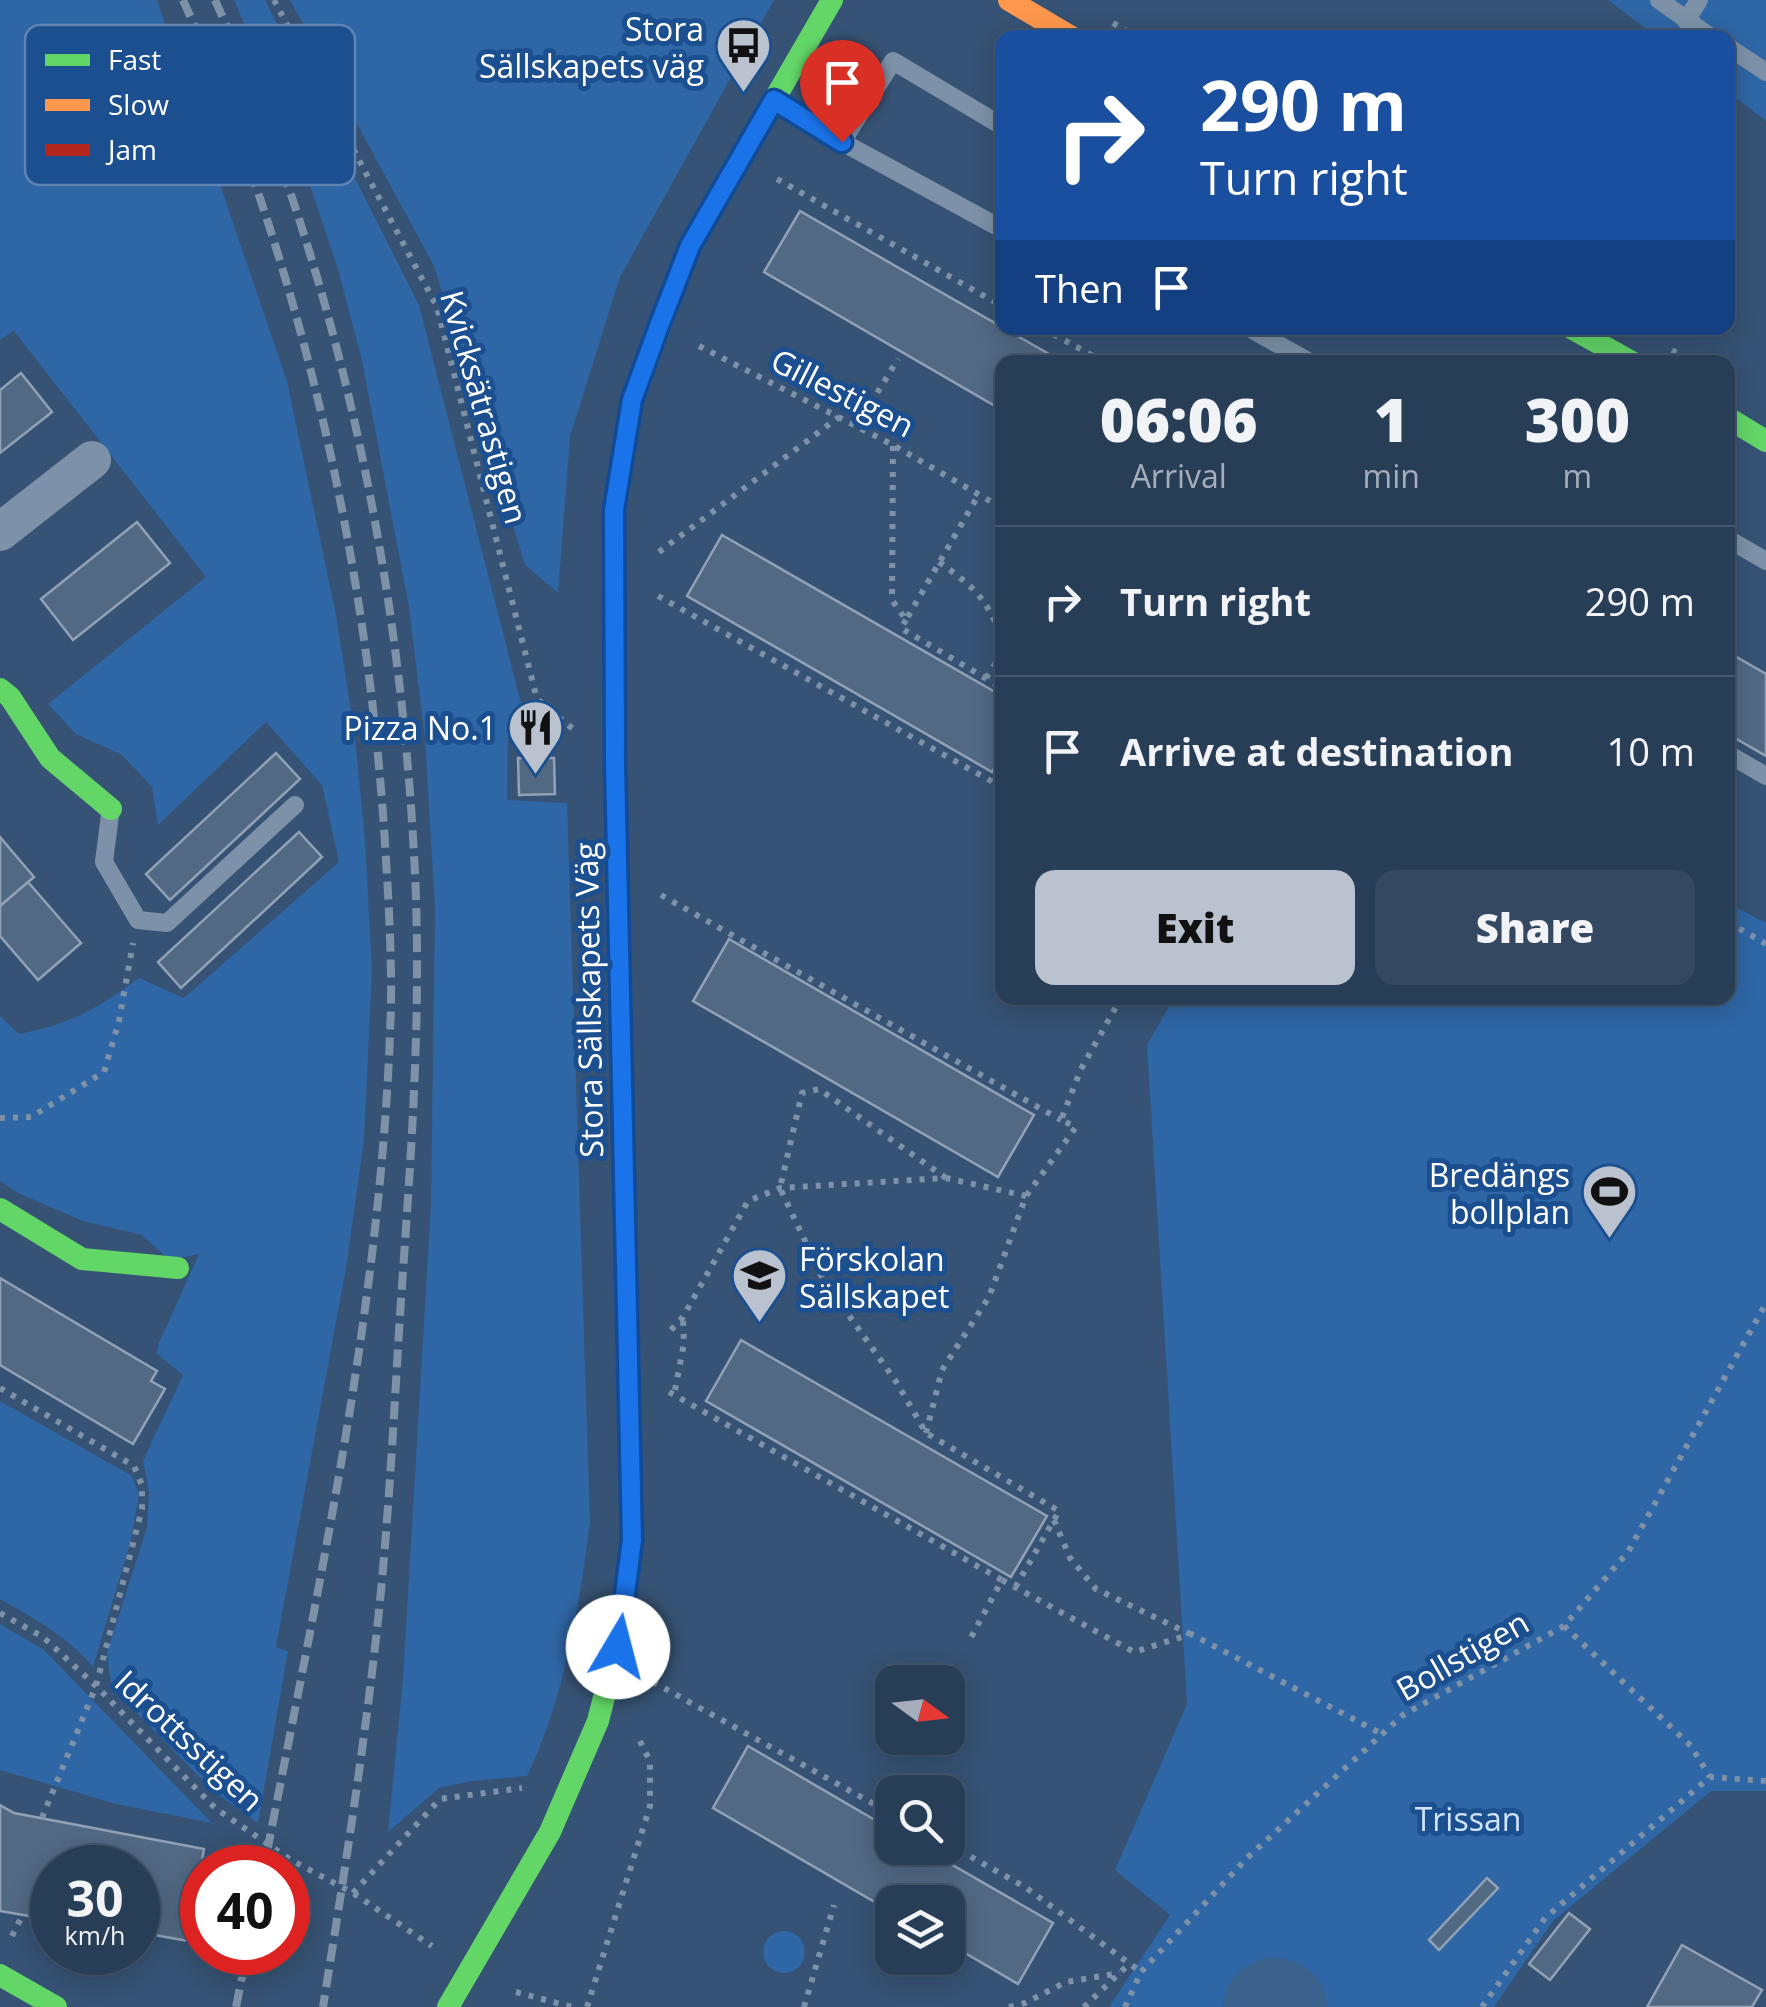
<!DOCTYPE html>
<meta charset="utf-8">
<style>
body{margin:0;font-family:"Open Sans",sans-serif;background:#344961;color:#f1f3f6;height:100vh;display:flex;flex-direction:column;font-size:38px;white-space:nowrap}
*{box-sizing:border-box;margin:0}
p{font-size:32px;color:#a5aeba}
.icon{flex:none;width:55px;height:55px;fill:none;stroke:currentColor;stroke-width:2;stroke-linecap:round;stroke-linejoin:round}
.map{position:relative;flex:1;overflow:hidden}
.details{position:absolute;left:995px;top:355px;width:740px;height:650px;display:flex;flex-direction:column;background:#283e57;border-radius:20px;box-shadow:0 5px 25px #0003,0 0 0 2px #44576d}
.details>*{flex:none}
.top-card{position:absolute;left:995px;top:30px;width:740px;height:305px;border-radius:20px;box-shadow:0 5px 25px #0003,0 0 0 2px #44576d;background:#1a4fa0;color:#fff;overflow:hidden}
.needle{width:65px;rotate:105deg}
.fabs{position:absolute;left:875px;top:1665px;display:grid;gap:20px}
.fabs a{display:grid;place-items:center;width:90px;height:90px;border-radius:20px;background:#283e57;box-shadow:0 5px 25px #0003,0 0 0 2px #44576d;font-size:50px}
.speed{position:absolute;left:30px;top:1845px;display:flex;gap:20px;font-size:50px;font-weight:700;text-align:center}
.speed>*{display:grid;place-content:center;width:130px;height:130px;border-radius:50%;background:#283e57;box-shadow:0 5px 25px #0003,0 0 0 2px #44576d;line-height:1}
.speed small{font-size:25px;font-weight:400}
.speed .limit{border:15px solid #d22;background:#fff;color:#111}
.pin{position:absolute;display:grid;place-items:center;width:85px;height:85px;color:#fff;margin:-102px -42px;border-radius:50% 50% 50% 0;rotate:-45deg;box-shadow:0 0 10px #0007}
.pin .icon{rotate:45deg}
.me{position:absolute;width:110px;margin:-55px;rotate:8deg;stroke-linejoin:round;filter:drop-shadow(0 0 8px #0008)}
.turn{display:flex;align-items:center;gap:35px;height:210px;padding:0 40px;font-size:45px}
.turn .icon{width:130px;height:130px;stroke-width:2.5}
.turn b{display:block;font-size:70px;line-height:85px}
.then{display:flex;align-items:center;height:95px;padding:0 40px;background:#0003;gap:20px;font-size:38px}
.eta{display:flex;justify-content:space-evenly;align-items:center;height:170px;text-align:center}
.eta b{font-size:60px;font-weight:800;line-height:70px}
.cta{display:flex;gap:20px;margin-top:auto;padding:20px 40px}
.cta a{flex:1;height:115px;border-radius:20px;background:#b9c2ce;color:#111;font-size:40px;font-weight:800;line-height:115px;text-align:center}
.cta a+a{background:#344961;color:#f1f3f6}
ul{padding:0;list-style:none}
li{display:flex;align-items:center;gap:30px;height:150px;padding:0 40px;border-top:2px solid #44576d}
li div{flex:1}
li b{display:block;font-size:38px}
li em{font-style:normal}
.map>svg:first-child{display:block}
</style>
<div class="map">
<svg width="1766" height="2007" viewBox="0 0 1766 2007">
<rect width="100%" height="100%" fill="#365274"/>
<path fill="#2f66a5" d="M0,0H157L287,381L336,615L355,737L365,840L372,970L364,1140L346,1268L276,1647L288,1651L258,1823L213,1791L125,1701L110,1680L107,1653L147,1527L149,1492L143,1461L183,1375L157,1354L158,1345L199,1254L169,1260L142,1235L83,1221L18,1193L0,1181V1016L19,1034C68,1025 99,1008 139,978L184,998L339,862L322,785L266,722L158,825L152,787L122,755L76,734L48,704L206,577L14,331L0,340Z
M234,0H265L419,305L524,715L508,728L507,800L567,803L590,1522C579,1608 565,1697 527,1776L472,1781L439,1788L388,1832L403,1678L431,1204L435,909L425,739L409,607L362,361L338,269L294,138Z
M290,0H774L620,277L570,437L558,593L525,565L434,266Z
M1608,0H1766V121L1728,92V38L1657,37Z
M1728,903L1766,923V1791H1711L1553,1921L1494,2007H1109L1170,1915L1115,1870L1187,1704L1147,1045L1174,998H1728Z
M0,1401L132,1476L139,1495L131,1540L93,1667C67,1636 35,1619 0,1599Z
M0,1624L44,1650L212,1823L116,1804L0,1770Z
M763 1952a21 21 0 1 1 42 0a21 21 0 1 1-42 0Z"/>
<path fill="#3b618d" d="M1268,1957C1299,1958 1325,1974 1327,2007H1223C1225,1978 1242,1965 1268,1957Z"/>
<path fill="#526984" stroke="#92a2b6" stroke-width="2.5" d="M800,211L925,283L1063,362H1002V410L764,272Z
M21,373L52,412L0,453V390Z
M137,522L170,563L73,640L41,599Z
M722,535L1002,696V754L992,772L687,596Z
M1728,652L1766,674V756L1728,734Z
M276,753L300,779L170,900L146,874Z
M518,758H554L555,794L519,795Z
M299,832L322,857L181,988L158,962Z
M0,837L34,877L0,906Z
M28,882L81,943L38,980L0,936V906Z
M729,939L1034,1115L998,1177L693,1001Z
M0,1278L157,1371L151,1381L165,1389L133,1444L0,1365Z
M741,1340L1047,1516L1011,1577L706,1401Z
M748,1746L892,1830V1848H923L1053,1923L1018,1984L948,1943V1902H892V1912L713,1808Z
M0,1805L14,1813L204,1849L188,1941L138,1932V1868H52V1920L0,1911Z
M1487,1878L1498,1888L1439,1950L1429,1940Z
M1569,1913L1590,1929L1550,1980L1529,1964Z
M1682,1945L1762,1990L1752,2007H1647Z"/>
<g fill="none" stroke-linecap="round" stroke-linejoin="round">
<path stroke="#7d92a8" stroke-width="6" stroke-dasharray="5 8" stroke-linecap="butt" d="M274,0L437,307L537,699L573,729
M1113,23L1138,38
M777,179L1002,306
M1042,328L1104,362
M699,346L893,445L1002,508
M1672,350L1693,362
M857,426L898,359
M893,446L892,600L906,620L979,494
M659,552L839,417
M939,562C975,588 985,596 1002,638
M658,596L1002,787
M906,620L901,628L1002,688
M986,678L1002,653
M995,783L1002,769
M661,895L1061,1120
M1728,922L1766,944
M0,1118L31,1117L104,1072L119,1021L133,943
M946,1178L819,1089L802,1093L780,1188L823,1279L897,1383L926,1433L1059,1511L1015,1588
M671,1330L683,1317L748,1201L780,1188L946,1178L1026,1196
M0,1388L134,1466L142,1485V1509L96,1686L42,1818
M675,1390L684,1343L683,1318
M669,1392L1002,1580L968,1643
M926,1433L942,1370L989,1297L1026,1196L1076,1127L1061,1120L1081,1069L1121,998
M1054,1520L1070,1558L1096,1589L1190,1634
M1002,1580L1134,1652L1191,1634L1382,1734
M0,1613L43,1637L96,1686L215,1808L291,1860L353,1893L432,1946
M1564,1626L1691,1746L1710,1777
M653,1682L892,1814
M948,1844L1025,1887L1141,1972
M353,1893L440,1799L522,1788
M12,1936L22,1916
M516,1992L572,2007
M587,2007L650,1806V1761L639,1739
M804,2007L834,1905
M1009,2007L1025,2003L1066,1982L1120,1973
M1084,2007L1129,1964
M1125,2007L1141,1972L1247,1858L1403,1715L1564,1626L1628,1552L1766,1303
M1482,2007L1545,1918L1710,1777L1766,1781"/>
<path stroke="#7d92a8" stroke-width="18" d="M1659,0L1712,38
M1686,21L1699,0
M1728,47L1766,72
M778,103L842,142L1002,229
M842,142L893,61L1002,126
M1254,331L1310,362
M1728,539L1766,561
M1728,754L1766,776
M110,815L104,862L138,920L167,923L295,805"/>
<path stroke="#7d92a8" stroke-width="38" d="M0,532L92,460"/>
<path stroke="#63d668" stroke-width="22" d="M760,124L832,0
M1571,328L1632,362
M1728,418L1766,441
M0,689L10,697L50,758L111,809
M0,1209L82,1259L178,1268
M0,1975L56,2007
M448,2007L550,1832L598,1721L615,1654L632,1540L629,1419"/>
<path stroke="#ff974d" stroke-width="22" d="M1009,0L1073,38
M615,716V510L633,400L690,246L760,124
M622,1098L629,1419"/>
<path stroke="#b3261e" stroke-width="22" d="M615,716L622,1098"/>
<path stroke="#7e92a7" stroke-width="8" stroke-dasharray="18 8" stroke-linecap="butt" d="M183,0C300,263 367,557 385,843C389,907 393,971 390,1035C379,1316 317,1592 264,1868
M215,0C338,274 401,575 415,874C422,1021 410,1168 400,1315C394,1413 389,1513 379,1611C365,1743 344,1876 323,2007
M236,2007L247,1952"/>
</g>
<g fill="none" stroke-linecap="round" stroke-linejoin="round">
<defs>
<path id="route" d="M618,1647L632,1540L615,764L614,510L632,400L659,326L690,246L774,100L842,142"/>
</defs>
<use href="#route" stroke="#114b97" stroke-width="25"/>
<use href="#route" stroke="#1a73e8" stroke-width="18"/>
</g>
<defs>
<symbol id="bus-pin" viewBox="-11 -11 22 30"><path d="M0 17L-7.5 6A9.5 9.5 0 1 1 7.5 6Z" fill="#b9c2ce" stroke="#1b4f8f"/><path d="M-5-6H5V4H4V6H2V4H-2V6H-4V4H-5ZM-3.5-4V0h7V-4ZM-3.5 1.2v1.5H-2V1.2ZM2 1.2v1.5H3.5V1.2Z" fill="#111"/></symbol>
<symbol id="restaurant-pin" viewBox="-11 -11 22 30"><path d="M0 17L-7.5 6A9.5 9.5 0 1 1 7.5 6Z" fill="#b9c2ce" stroke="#1b4f8f"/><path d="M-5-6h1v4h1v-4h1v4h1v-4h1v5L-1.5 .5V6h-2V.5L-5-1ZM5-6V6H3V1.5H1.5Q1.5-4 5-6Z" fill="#111"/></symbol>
<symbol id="stadium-pin" viewBox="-11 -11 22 30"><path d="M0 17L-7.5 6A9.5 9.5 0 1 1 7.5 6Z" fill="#b9c2ce" stroke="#1b4f8f"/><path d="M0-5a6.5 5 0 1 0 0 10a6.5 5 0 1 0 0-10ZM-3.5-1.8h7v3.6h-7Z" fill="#111"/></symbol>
<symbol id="school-pin" viewBox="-11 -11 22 30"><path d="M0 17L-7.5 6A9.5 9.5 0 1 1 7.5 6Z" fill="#b9c2ce" stroke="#1b4f8f"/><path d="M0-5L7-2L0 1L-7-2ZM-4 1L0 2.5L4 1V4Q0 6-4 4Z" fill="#111"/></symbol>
</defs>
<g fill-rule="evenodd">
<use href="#bus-pin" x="712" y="14" width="63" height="86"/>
<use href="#restaurant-pin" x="504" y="696" width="63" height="86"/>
<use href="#stadium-pin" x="1578" y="1160" width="63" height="86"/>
<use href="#school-pin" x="728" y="1244" width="63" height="86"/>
</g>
<g text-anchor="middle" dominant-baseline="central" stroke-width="10" stroke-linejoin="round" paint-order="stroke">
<g font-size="32" fill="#fff" stroke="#1b4f8f" text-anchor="end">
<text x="704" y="28">Stora<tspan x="704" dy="37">Sällskapets väg</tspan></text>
<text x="497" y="727">Pizza No.1</text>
<text x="1570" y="1174">Bredängs<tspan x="1570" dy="37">bollplan</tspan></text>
<text x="799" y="1258" text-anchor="start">Förskolan<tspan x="799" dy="37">Sällskapet</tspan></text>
</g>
<g font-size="32" fill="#fff" stroke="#1b4f8f">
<text transform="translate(843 392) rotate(27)">Gillestigen</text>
<text transform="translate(485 407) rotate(74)">Kvicksätrastigen</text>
<text transform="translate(588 1000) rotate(-91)">Stora Sällskapets Väg</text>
<text transform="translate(1462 1655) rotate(-30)">Bollstigen</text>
<text transform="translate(190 1740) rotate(43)">Idrottsstigen</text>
</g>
<g font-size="32" fill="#cfe3fa" stroke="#1b4f8f">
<text x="1468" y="1818">Trissan</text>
</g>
</g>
<rect x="25" y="25" width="330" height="160" rx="15" fill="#1b4f8f" stroke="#5f84b1" stroke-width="2.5"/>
<rect x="45" y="54" width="45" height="12" fill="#63d668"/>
<rect x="45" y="99" width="45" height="12" fill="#ff974d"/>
<rect x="45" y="144" width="45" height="12" fill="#b3261e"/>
<g font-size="28" fill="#fff">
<text x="108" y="70">Fast</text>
<text x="108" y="115">Slow</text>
<text x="108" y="160">Jam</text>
</g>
</svg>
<div class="fabs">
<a><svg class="needle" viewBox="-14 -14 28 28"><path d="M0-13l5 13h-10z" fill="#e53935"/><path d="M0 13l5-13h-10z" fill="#a5aeba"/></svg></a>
<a><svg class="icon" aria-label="search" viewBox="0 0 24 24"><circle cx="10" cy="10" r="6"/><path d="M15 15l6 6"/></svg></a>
<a><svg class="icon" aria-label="layers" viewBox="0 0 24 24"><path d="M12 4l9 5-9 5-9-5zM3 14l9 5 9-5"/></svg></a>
</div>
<div class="speed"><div>30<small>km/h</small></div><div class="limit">40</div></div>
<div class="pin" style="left:842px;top:142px;background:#d93025"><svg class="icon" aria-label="arrive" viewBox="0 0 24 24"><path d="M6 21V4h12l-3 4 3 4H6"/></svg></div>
<svg class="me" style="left:618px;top:1647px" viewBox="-20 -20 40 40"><circle r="19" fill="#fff"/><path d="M0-13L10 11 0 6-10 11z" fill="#1a73e8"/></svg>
<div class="top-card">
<div class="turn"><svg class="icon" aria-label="right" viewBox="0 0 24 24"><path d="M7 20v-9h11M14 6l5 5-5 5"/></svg><div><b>290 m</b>Turn right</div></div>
<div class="then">Then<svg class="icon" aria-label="arrive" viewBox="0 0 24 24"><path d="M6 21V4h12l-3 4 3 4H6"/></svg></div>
</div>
<section class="details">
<div class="eta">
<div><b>06:06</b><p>Arrival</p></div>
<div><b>1</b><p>min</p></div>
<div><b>300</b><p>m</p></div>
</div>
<ul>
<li><svg class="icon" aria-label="right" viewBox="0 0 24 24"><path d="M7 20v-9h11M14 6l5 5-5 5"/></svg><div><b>Turn right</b></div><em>290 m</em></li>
<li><svg class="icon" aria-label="arrive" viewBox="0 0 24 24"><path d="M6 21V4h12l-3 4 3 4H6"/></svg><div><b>Arrive at destination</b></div><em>10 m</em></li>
</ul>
<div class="cta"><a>Exit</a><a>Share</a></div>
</section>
</div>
